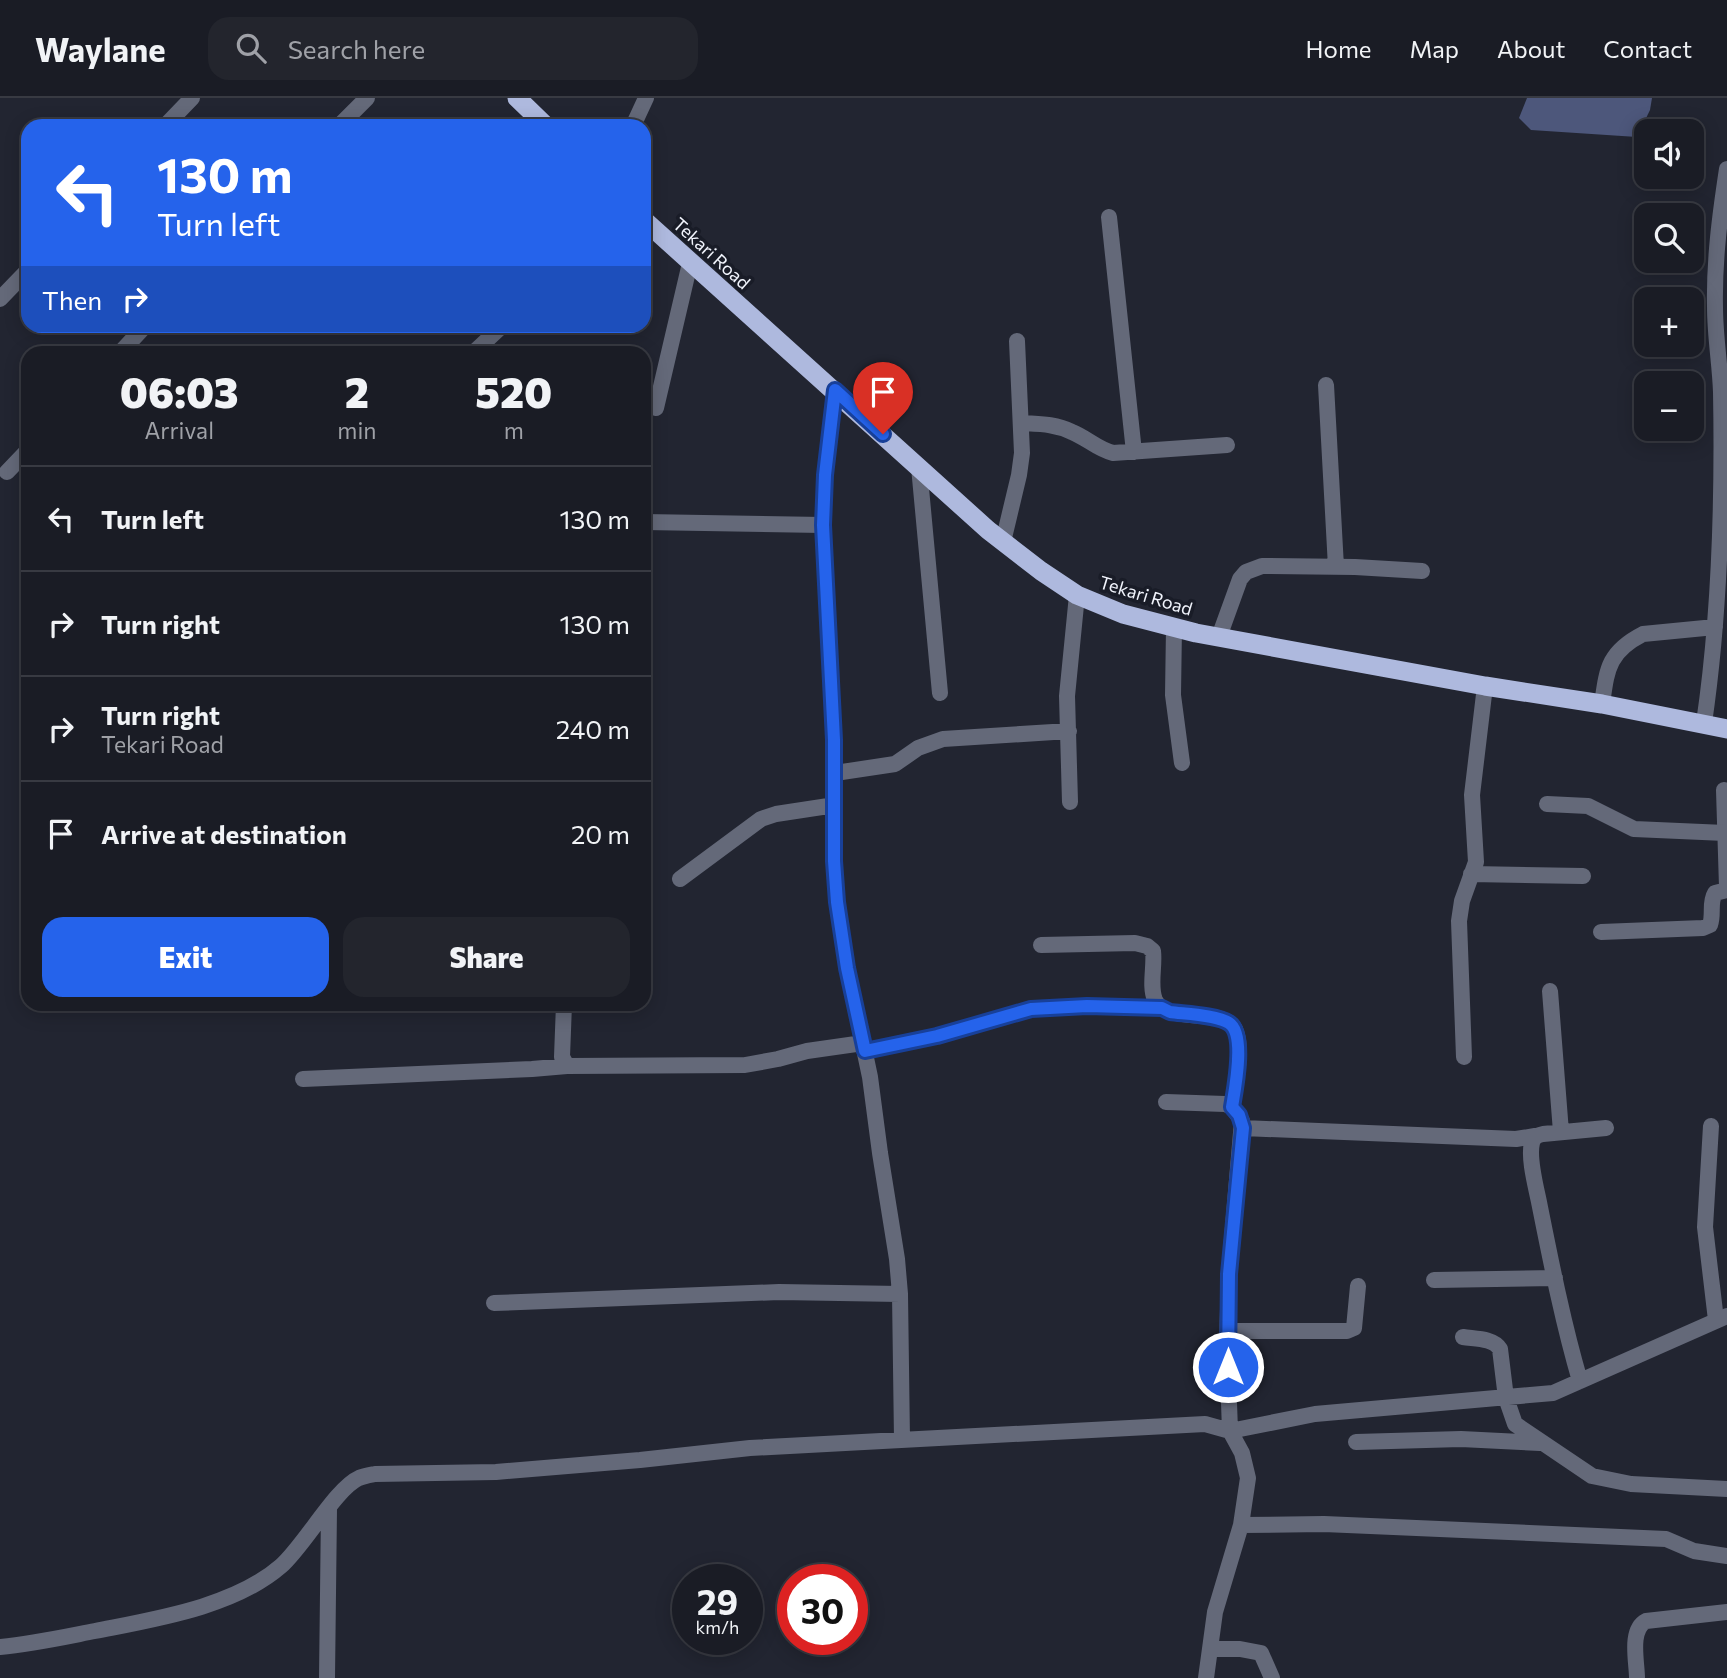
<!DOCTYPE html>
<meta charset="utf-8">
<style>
body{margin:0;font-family:Commissioner,sans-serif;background:#23252d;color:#f1f3f6;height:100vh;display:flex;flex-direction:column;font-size:26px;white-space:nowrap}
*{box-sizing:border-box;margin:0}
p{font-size:23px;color:#9fa1a7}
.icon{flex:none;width:38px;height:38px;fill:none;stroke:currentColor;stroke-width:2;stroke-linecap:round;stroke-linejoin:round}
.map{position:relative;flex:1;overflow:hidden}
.side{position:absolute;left:21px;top:248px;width:630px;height:665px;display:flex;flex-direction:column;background:#1a1c25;border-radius:21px;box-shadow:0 4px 18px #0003,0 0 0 2px #383a42}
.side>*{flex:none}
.hud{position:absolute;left:21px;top:21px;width:630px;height:214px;border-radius:21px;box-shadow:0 4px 18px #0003,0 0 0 2px #383a42;background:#2563eb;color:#fff;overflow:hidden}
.fabs{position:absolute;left:1634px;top:21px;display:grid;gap:14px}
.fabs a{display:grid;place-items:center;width:70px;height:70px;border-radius:14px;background:#1a1c25;box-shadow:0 4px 18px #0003,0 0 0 2px #383a42;font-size:35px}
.speed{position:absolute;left:672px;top:1466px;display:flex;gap:14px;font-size:35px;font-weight:700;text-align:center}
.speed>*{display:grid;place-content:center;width:91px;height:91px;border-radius:50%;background:#1a1c25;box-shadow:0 4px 18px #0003,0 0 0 2px #383a42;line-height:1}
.speed small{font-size:18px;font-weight:400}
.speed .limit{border:10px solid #d22;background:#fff;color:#111}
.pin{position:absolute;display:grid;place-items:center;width:60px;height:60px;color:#fff;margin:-72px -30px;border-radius:50% 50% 50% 0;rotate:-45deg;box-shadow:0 0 7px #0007}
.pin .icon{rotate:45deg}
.me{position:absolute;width:77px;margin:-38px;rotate:0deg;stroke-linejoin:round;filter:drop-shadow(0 0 5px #0008)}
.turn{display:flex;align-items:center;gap:24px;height:147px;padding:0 21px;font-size:32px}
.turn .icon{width:91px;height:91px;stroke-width:2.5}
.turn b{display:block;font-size:49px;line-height:60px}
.then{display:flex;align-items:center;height:66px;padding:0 21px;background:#0003;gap:14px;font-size:26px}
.eta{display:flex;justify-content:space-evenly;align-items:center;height:119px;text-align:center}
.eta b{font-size:42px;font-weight:800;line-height:49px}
.cta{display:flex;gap:14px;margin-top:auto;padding:14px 21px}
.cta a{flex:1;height:80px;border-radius:21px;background:#2563eb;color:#fff;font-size:28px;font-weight:800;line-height:80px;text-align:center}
.cta a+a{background:#23252d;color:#f1f3f6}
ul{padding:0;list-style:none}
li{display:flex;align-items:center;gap:21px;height:105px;padding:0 21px;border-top:2px solid #383a42}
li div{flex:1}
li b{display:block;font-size:26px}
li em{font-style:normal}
header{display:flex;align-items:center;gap:42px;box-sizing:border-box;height:98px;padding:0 35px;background:#1a1c25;border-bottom:2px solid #383a42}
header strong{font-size:33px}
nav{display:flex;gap:38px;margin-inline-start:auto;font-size:24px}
.search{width:490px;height:63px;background:#23252d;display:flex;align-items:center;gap:18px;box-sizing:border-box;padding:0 24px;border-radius:21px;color:#9fa1a7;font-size:26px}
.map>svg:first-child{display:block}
</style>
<header>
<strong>Waylane</strong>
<div class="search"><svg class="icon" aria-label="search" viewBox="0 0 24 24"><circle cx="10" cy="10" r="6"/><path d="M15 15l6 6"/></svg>Search here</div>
<nav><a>Home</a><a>Map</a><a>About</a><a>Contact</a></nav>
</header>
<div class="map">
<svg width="1727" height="1580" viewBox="0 0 1727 1580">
<rect width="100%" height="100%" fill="#222531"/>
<path fill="#4d577b" d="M1527,0H1652L1650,12L1637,39L1531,32L1519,20Z"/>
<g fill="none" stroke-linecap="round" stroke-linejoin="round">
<path stroke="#646979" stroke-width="16" d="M165,28L192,0
M339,28L367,0
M633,28L646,0
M1109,119L1134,354
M0,201L28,172
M119,256L145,228
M472,256L502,228
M1326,287L1336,469
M835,292L825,377L823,427L834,642V763L837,804L847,870L870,979L880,1055L897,1161L900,1196L902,1342
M656,310L690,165
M1022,325C1040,326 1056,326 1072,334C1087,340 1097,351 1113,355L1227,347
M919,369L940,595
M7,374L28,352
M644,424L823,427
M1003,444L1019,377L1022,355L1017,243
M1174,529L1173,597L1182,665
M1219,539L1240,481L1246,474L1262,468L1355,469L1422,473
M1602,606C1607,571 1608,554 1643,536L1715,529
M1704,625C1720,516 1723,404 1721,294C1720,266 1715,238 1715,209C1714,162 1720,117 1727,71
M835,675L895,666L918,650L943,641L1069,633
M1724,692L1727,789
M1070,704L1067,598L1077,497
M1547,706L1588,708L1634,731L1725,735
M1471,776L1583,778
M680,781L761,721L776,716L835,707
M1601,834L1703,830L1710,827C1714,816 1709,805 1715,795L1727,792
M1041,847L1135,845L1147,848L1153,853C1155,868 1149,888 1155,902C1167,928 1228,907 1236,934C1243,954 1235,989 1232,1009
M1550,893L1561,1034
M564,906L562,959L567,968L745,967L778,961L807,953L863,945
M865,953L937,938L1031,911L1087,908L1162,910
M1464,959L1459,823L1462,803L1476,764L1472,697L1485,588
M303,981L532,971L567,968
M1166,1004L1225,1006L1232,1009L1242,1023L1229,1176L1227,1247L1230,1333L1315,1316L1553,1295L1727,1218
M1711,1028L1705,1129L1716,1222
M1243,1030L1516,1041L1535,1038
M1434,1182L1555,1180
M494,1205L779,1194L900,1196
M1228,1233H1347L1354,1230L1358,1188
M1463,1239C1475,1241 1493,1240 1500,1251L1506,1300L1515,1326L1592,1378L1631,1386L1727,1391
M1580,1283C1563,1225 1551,1164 1539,1104C1536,1089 1528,1060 1532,1045C1533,1039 1538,1037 1543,1036L1606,1030
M1356,1344L1461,1341L1540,1345
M1241,1427L1324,1426L1666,1441L1694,1453L1727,1458
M0,1549C32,1546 64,1539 95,1533C155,1521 234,1509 281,1468C304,1448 336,1390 359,1380C364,1378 370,1377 375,1376L496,1374L640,1362L750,1350L1205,1326L1230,1333L1242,1355L1248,1380L1241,1427L1215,1514L1206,1580
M1210,1551H1240L1261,1555L1272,1580
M327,1580L329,1411
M1637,1580C1637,1564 1629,1532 1646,1523L1727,1514"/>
<path stroke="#aeb9de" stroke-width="19" d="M517,0L546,28
M644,122L988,432L1041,473L1077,497L1123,516L1196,535L1485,588L1602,606L1727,631"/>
</g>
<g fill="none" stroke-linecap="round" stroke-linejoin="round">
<defs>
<path id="route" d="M883,336L835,292L825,377L823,427L834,642V763L837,804L847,870L865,953L937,938L1031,911L1087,908L1162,910L1170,914C1185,916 1217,917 1229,925C1246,936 1235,991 1232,1009L1239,1017L1243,1030L1229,1176L1228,1269"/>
</defs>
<use href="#route" stroke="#184099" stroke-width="18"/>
<use href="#route" stroke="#2563eb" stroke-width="12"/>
</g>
<g text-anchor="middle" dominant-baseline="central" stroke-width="7" stroke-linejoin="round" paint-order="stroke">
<g font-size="18" fill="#f1f4fc" stroke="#191c27">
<text transform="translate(712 155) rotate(42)">Tekari Road</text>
<text transform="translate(1146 497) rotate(17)">Tekari Road</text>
</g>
</g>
</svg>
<div class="fabs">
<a><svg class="icon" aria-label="sound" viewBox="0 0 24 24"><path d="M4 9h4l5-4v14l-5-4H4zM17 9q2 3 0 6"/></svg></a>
<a><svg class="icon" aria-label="search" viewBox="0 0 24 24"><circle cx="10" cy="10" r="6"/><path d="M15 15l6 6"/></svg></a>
<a>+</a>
<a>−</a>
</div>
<div class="speed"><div>29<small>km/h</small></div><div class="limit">30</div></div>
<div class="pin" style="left:883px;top:336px;background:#d93025"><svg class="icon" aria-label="arrive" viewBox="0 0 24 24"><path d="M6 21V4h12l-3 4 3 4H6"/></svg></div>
<svg class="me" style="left:1228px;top:1269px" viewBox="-20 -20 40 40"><circle r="17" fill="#2563eb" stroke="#fff" stroke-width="3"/><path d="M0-11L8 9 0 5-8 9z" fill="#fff"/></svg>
<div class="hud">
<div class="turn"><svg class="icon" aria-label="left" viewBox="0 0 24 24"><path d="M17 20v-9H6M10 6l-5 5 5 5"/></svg><div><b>130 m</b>Turn left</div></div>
<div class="then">Then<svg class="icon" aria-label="right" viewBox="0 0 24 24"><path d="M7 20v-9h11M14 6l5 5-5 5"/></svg></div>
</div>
<section class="side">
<div class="eta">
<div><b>06:03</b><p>Arrival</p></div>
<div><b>2</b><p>min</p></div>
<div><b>520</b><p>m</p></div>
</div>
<ul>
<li><svg class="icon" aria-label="left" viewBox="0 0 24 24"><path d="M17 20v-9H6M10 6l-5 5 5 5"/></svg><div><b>Turn left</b></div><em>130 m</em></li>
<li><svg class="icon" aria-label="right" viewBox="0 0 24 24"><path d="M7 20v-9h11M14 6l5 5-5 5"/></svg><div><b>Turn right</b></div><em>130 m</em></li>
<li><svg class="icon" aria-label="right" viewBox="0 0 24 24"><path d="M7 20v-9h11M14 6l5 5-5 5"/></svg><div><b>Turn right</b><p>Tekari Road</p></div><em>240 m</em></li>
<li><svg class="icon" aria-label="arrive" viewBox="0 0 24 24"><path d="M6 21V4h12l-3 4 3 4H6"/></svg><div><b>Arrive at destination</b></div><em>20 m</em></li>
</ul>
<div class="cta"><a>Exit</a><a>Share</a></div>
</section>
</div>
